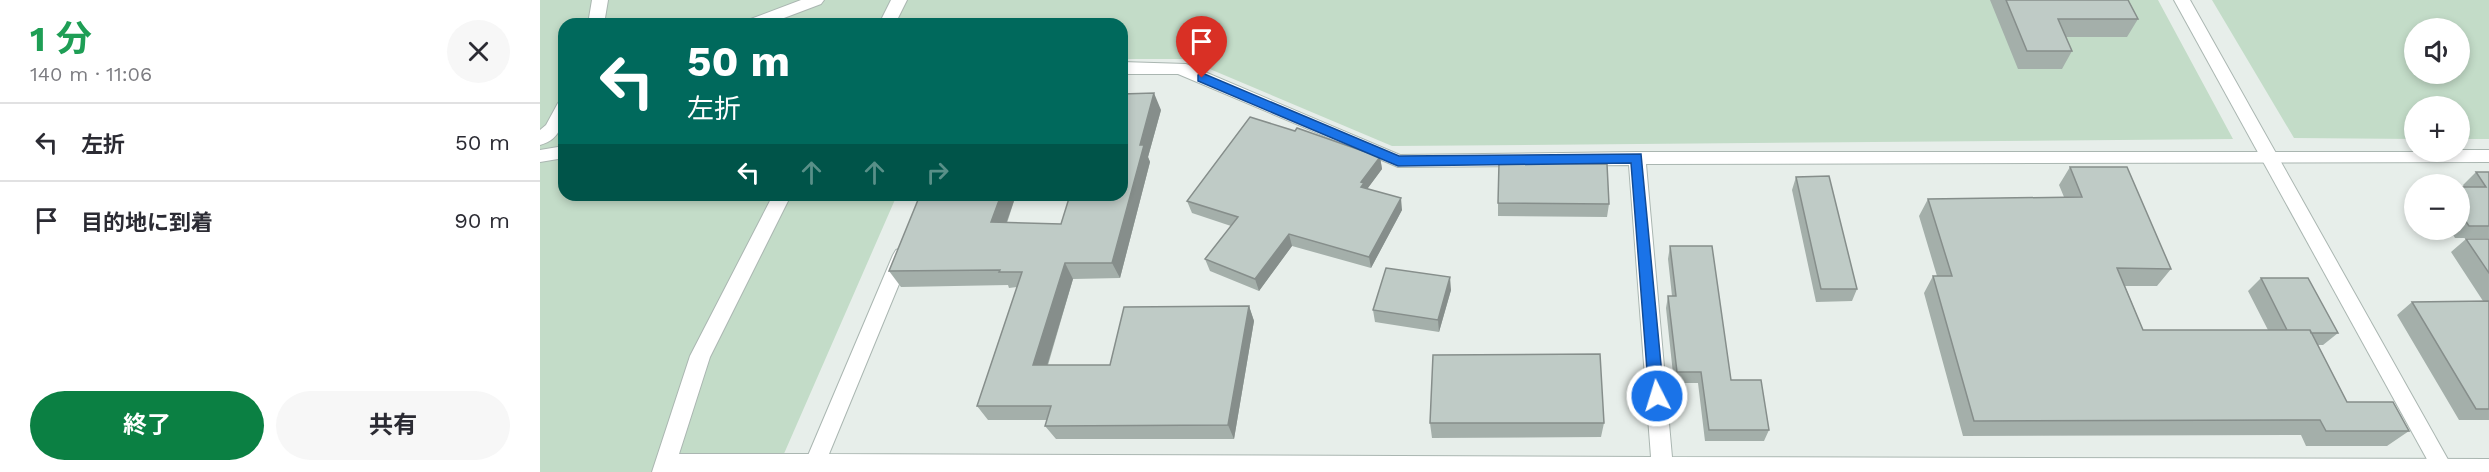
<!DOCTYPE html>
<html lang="ja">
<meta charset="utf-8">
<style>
body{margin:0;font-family:"Work Sans","Noto Sans JP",sans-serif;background:#f7f7f7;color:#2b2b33;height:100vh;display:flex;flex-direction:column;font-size:22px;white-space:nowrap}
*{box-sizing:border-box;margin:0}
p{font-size:20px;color:#7c7c81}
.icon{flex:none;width:33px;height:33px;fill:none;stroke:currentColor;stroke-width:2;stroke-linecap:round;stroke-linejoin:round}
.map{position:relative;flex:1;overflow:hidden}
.panel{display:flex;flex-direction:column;background:#fff;width:540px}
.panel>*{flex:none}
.guide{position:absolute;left:18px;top:18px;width:570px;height:183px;border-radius:18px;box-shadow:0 3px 9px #0003;background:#00695c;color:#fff;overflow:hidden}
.buttons{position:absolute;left:1864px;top:18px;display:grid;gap:12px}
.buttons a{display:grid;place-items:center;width:66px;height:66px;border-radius:50%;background:#fff;box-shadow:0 3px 9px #0003;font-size:30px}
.pin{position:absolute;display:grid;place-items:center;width:51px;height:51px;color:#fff;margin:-62px -26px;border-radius:50% 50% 50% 0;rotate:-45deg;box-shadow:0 0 6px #0007}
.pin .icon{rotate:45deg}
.me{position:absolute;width:66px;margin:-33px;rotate:355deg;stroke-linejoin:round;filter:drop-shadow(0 0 4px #0008)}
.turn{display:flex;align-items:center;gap:21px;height:126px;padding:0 30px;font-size:27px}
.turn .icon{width:78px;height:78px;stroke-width:2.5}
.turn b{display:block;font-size:42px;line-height:51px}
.lanes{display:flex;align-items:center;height:57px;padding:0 30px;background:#0003;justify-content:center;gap:30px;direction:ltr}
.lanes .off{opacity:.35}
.round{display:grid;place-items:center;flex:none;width:63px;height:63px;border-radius:32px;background:#f7f7f7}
.head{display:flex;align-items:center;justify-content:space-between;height:102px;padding:0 30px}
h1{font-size:36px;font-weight:700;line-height:45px;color:#1e9e55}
.cta{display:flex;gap:12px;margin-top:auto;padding:12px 30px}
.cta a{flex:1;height:69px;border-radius:36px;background:#0b8043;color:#fff;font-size:24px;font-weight:700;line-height:69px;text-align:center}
.cta a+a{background:#f7f7f7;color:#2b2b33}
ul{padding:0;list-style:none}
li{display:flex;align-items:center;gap:18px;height:78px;padding:0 30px;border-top:2px solid #e1e1e2}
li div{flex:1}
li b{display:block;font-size:22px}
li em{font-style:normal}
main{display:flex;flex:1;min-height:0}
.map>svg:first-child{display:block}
</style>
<main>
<section class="panel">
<div class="head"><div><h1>1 分</h1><p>140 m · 11:06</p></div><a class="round"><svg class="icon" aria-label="close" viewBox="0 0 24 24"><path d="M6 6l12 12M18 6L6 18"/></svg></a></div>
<ul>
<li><svg class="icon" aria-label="left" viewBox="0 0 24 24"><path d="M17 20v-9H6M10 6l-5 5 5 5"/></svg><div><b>左折</b></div><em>50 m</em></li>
<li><svg class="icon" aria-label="arrive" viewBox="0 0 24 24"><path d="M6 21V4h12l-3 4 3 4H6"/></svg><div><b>目的地に到着</b></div><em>90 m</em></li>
</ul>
<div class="cta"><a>終了</a><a>共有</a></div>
</section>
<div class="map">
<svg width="1949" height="472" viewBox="0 0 1949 472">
<rect width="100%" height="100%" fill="#e7eeea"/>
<path fill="#c3dcc8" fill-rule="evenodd" d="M0,0H1618L1693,139L852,146L646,59H582V24H24V195H357L236,472H0Z
M1672,0H1949V139H1920V106H1875V139L1754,138ZM1920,28V74H1875V28Z"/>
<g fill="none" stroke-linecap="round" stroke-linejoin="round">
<defs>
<path id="service" d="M52,0H68L64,24H48Z
M261,0H284L281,4L228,24H205L208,20Z
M351,0H367L355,24H339Z
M24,101C24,121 22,139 0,145V130L6,125L18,103Z
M24,146V158L0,162V150Z
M233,195H251L170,357L139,454H275L282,457L285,464L279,472H112L150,356Z"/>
<path id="minor" d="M582,62L646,64L860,155L1097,152H1920V150H1949V162L1106,164L1132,457L1949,459V472H261L353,255L356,250L362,248L368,250L371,255L289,454L1111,457L1089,165L858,167L638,74H582Z"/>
<path id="tertiary" d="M1634,0H1650L1915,472H1894Z"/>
</defs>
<use href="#service" stroke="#aab6b1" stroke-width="2"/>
<use href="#minor" stroke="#aab6b1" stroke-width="2"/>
<use href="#tertiary" stroke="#aab6b1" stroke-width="2"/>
<use href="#service" fill="#fff" fill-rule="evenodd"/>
<use href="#minor" fill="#fff" fill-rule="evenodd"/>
<use href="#tertiary" fill="#fff" fill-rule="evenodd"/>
</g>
<path fill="#a4afaa" d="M1450,0H1588L1598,19L1587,37H1526L1532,51L1522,69H1478Z
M621,110L608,157L610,162L580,278L533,279L508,365H570L709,306L714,321L694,439H516L505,426L507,420H448L437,406L477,287L469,288L468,285L361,287L349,271L476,195L467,223L521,224Z
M840,157L842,169L827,189L862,210L831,268L752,246L719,291L670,271L665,259L691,226L652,213L647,201Z
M1530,167L1631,269L1617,286H1585L1603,330H1728L1708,291L1721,278L1798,333L1783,345H1778L1807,402L1869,431L1847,446H1766L1761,435L1423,436L1384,293L1393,276H1397L1379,216L1388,199L1524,197L1519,185Z
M1936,172H1949V238H1915L1910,230H1920V187H1924L1923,185Z
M1256,177L1317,289L1312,301L1276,302L1252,190Z
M958,203L1069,204L1067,217L958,216Z
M1926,239H1949V420H1919L1857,315L1872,302L1943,301L1911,252Z
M1130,246L1191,380L1229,430L1224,441H1165L1158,383H1134L1126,308L1128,296H1132L1128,259Z
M911,290L899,332L835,322L833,310Z
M890,423H1064L1061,437L892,438Z"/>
<path fill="#868e8b" d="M614,93L621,110L608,157L610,162L580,278L572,263L600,145Z
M840,157L842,169L825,192L821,187V182Z
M461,195H476L461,238L451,222Z
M861,198L862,210L831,268L829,257Z
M749,234L752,246L719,291L715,279Z
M525,263L533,279L503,379L493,365Z
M910,277L911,290L899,332L898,320Z
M709,306L714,321L694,439L688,425Z"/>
<path fill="#bfcbc6" stroke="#868e8b" stroke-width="1.5" d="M1466,0H1588L1598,19H1518L1532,51H1487Z
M614,93L600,145H604L572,263H525L493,365H570L584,307L709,306L688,425L505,426L511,406H437L482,272H459L460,270L349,271L380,195H461L451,222L521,224L530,195H582V94Z
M710,117L755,131L757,128L840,157L821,182L824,183L821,187L861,198L829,257L749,234L715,279L665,259L698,217L647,201Z
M959,163L1067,164L1069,204L958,203Z
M1530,167H1587L1631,269L1577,268L1603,330H1770L1807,402H1853L1869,431H1786L1780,420L1434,421L1393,276H1412L1388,199L1542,197Z
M1936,172H1949V226H1929L1920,213V187H1946Z
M1289,176L1317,289H1281L1256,177Z
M1926,239H1949V273Z
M1130,246H1172L1191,380H1221L1229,430H1169L1161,372H1137L1128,296H1136Z
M846,268L910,277L898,320L833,310Z
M1721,278H1768L1798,333H1771L1770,330H1747Z
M1949,301V409H1936L1872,302Z
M1060,354L1064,423H890L893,355Z"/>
<path fill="#1a73e8" stroke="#114b97" stroke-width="1.5" d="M662,73L859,156L1101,154L1124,396L1122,400L1117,402L1111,400L1109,396L1091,163L858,166L658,81V75Z"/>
</svg>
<div class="buttons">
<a><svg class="icon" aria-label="sound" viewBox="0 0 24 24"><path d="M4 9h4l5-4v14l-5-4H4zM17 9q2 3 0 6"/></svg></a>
<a>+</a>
<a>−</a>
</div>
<div class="pin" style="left:662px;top:78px;background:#d93025"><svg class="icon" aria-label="arrive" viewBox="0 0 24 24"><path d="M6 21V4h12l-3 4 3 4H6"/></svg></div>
<svg class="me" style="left:1117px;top:396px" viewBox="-20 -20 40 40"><circle r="17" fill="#1a73e8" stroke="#fff" stroke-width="3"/><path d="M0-11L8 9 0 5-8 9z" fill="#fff"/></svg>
<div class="guide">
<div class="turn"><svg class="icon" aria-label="left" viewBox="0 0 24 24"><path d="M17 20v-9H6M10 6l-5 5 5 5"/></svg><div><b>50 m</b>左折</div></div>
<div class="lanes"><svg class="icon" aria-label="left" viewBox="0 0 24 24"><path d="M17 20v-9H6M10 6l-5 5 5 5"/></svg><svg class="icon off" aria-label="ahead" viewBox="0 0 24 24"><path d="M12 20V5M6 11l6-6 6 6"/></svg><svg class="icon off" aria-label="ahead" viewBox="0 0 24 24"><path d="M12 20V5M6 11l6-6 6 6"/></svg><svg class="icon off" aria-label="right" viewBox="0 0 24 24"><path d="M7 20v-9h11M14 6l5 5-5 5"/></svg></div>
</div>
</div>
</main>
